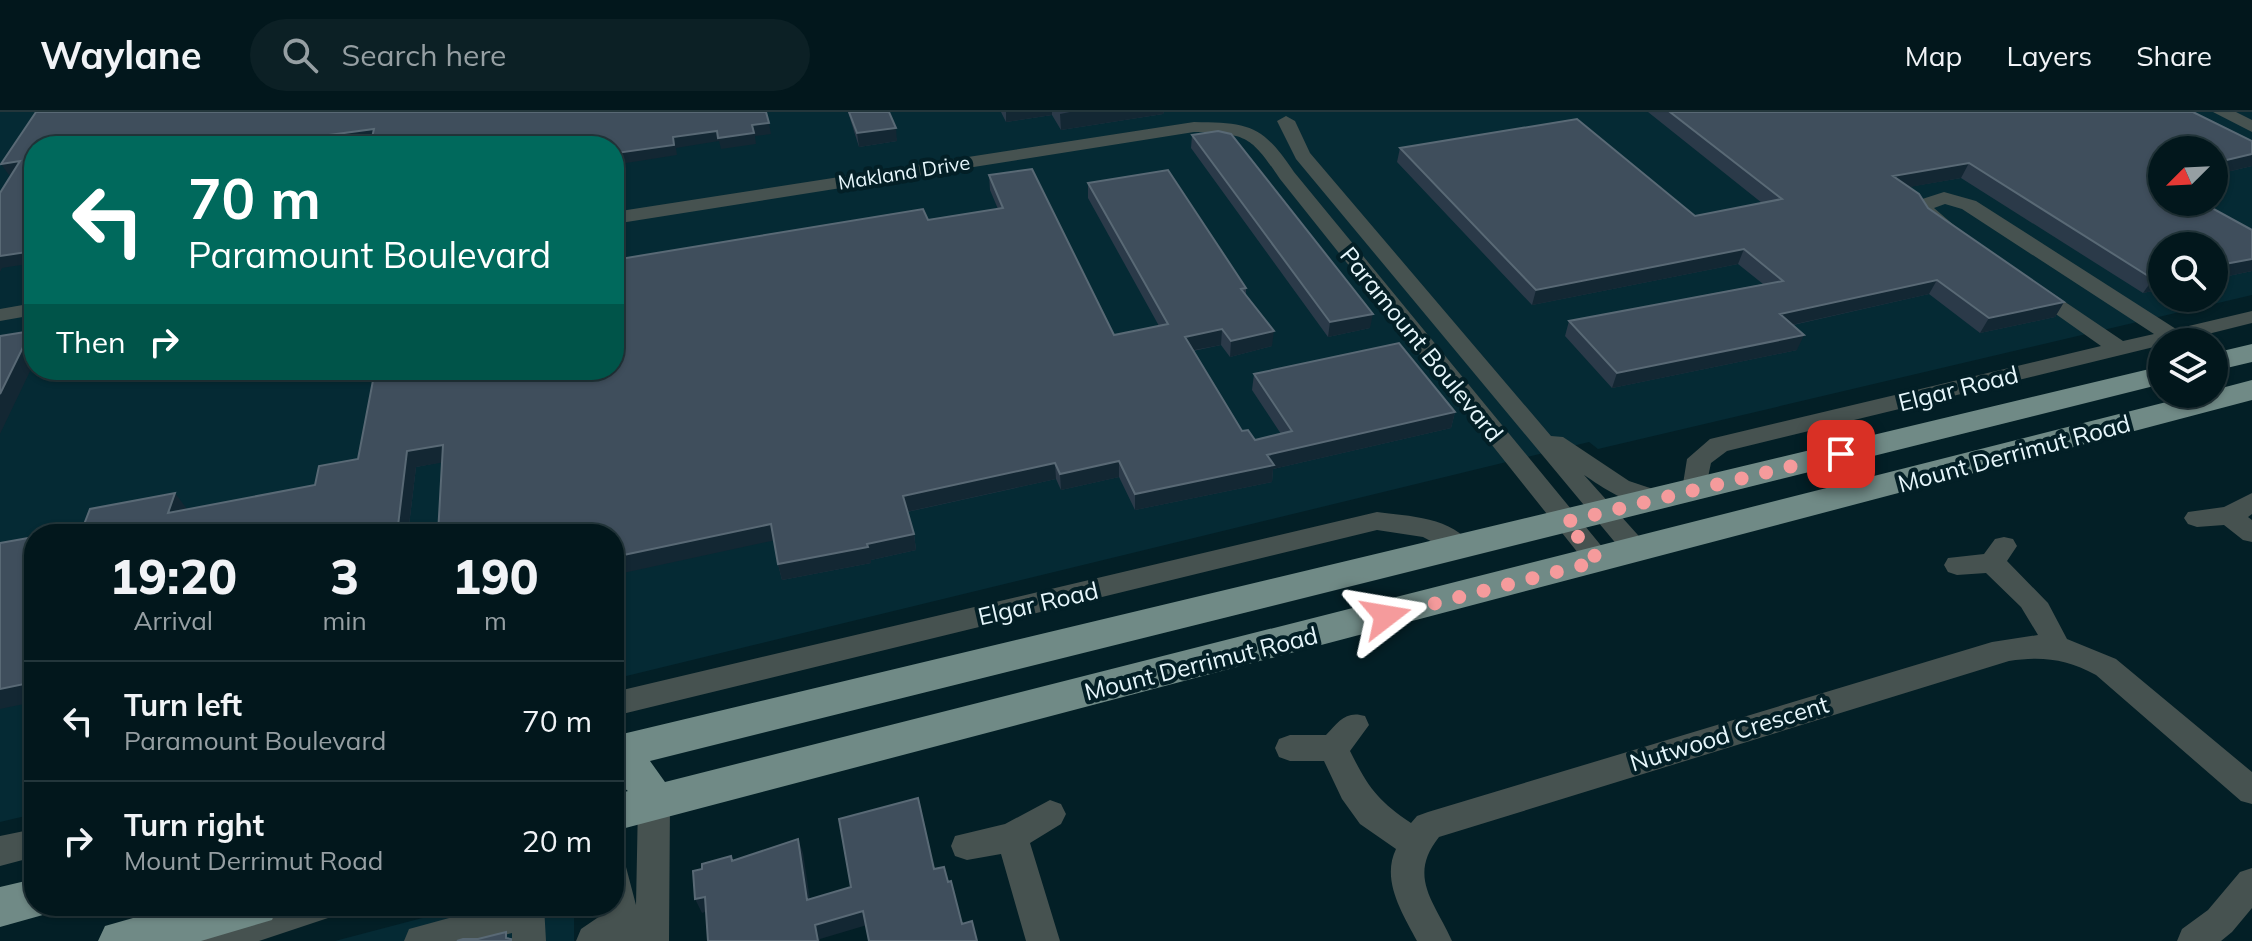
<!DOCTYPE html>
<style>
body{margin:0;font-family:Mulish,sans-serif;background:#0c2025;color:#f1f3f6;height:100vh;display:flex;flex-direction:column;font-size:30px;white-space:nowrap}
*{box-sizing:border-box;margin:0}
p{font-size:26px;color:#969fa3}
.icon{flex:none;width:44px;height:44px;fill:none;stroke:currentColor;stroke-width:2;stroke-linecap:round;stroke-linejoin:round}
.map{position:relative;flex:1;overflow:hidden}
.sheet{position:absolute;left:24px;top:412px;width:600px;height:392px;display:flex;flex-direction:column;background:#02171c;border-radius:32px;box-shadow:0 2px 6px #0004,0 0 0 2px #23363b}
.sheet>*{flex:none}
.top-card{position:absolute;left:24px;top:24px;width:600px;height:244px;border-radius:32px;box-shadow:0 2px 6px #0004,0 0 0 2px #23363b;background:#00695c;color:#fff;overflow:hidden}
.needle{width:52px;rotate:246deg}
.controls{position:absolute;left:2148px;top:24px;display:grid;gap:16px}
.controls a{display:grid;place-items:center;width:80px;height:80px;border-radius:50%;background:#02171c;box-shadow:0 2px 6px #0004,0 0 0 2px #23363b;font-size:40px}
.pin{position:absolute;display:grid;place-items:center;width:68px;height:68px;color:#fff;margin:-34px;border-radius:16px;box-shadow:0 4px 12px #0006}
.me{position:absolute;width:88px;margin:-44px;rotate:76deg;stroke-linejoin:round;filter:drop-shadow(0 0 6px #0008)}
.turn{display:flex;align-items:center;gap:28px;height:168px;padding:0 32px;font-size:36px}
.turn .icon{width:104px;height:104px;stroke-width:2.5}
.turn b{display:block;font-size:56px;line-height:68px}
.then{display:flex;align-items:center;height:76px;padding:0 32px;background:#0003;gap:16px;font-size:30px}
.eta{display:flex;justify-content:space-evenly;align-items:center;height:136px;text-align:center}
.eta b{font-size:48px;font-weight:800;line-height:56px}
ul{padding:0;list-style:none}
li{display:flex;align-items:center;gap:24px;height:120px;padding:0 32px;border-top:2px solid #23363b}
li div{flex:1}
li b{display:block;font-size:30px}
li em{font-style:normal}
header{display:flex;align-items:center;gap:48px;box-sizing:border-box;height:112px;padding:0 40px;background:#02171c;border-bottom:2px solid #23363b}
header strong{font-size:38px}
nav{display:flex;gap:44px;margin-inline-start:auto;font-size:28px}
.search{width:560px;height:72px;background:#0c2025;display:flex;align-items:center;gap:20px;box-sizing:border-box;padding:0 28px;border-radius:44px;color:#969fa3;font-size:30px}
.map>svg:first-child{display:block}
</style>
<header>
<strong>Waylane</strong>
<div class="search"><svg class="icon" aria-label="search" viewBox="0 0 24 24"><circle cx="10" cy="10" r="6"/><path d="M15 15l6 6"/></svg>Search here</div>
<nav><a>Map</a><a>Layers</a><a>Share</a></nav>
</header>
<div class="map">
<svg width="2252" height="829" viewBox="0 0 2252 829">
<rect width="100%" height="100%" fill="#031f26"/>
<path fill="#052a34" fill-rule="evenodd" d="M0,0H2252V183L1598,337L1589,330L614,567V422H34V702L0,710ZM34,34H614V258H34ZM2162,38H2214V90H2162ZM2162,134H2214V186H2162Z
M468,794H574V829H335Z"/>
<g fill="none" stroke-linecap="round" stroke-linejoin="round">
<path fill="#465250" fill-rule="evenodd" d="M2213,0H2236L2252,8V20Z
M1286,4L1295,9L1310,41L1551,324L1563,325L1629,369L1665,381L1669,387L1665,393C1639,401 1605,377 1584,363L1646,432L1650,439L1646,446L1637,449L1628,446L1296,47L1277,9Z
M1194,10C1249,11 1262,12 1294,60L1608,442L1612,449L1608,456L1599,459L1590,456L1280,67C1250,23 1247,22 1194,20L614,112V100Z
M1944,80L1976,89L2176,217L2252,199V211L2176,230H2162V233L1727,339L1711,351L1704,384L1695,387L1686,384L1682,378L1687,347L1710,327L2101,234L2026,181L2022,177L2026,173H2040L2123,229L2154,222L1962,97L1945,92L1934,96L1956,115L1953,119C1934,124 1921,108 1913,93L1916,89Z
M34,191V203L0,209V197Z
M2252,381V402L2248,405L2252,408V430L2243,428L2224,413L2197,415L2188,412L2184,406L2188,400L2224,395Z
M1377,400C1407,404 1455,405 1472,435L1468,442L1459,444L1423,425L1377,418L614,604V580Z
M2004,425L2013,427L2017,434L2007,449L2048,491L2067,527L2116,547L2252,660V692L2241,689L2096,563C2066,547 2042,544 2009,549L1439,725C1407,765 1435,790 1452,829H1417C1402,801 1381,768 1396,737L1360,712L1342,687L1324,649H1290L1279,645L1275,636L1279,627L1290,623H1326C1338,610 1346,598 1365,604L1369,613L1350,639C1368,675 1377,688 1411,711L1417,704L1428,700L1992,530L2038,523L2021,495L1986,461L1957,463L1948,460L1944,453L1948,446L1984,442L1995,427Z
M654,677L665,681L670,691L669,829H576L581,817L603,802L602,794H614V751L626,755L636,793L638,691L643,681Z
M1050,688L1061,692L1066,702L1061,712L1030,731L1060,829H1026L1001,742L967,748L955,744L951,734L955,724L1005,712Z
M34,717V745L0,754V724Z
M2252,756V796L2232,820L2221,829H2177L2182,817L2208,798L2240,760Z
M272,794H336L331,805L259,829H180L185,817Z
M493,794H544L546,829H512V821L481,829H404L409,817Z"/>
<path fill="#708a86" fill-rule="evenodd" d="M2252,232V250L2214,259V241Z
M2162,254V272L650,649L665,670L2198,282H2214V278L2252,268V288L614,719V683L628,679L614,669V624Z
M34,767V794H53L50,801L0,815V775Z
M175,794H278L272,808L201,829H98L105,814Z"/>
</g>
<path fill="#2b3a49" d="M848,0H889L897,29L859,35Z
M1001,0H1164L1163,2L1061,18L1052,3L1006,10Z
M1648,0H2193L2252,54L2214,63V38H2162V90L2252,118V159L2214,167L2162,134V177L2143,181L1961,66L1908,75L1928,96L2064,190L2055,205L1980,221L1929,182L1793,213L1797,238L1612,276L1565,224L1569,209L1763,172L1738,152L1532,193L1397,50L1400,36L1695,104L1762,91Z
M1192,23L1370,216L1328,225L1191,36Z
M989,63L1114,223L1159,214L1088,86V71L1246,176V184L1272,234L1230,245L1221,233L1193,239L1242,319L1255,328L1281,322L1252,278L1254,262L1455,300L1451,316L1273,357L1272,370L1135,398L1119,365L1061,378L1056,367L907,400L914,422L916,438L871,448V451L782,468L778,452L774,428L442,350L416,355L408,422L83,415L187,398L315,373L358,347L928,108L998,97L990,78Z"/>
<path fill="#132733" d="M1006,0H1052V3L1006,10Z
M1070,0H1164L1163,2L1061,18L1060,2Z
M769,11L771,22L755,24L756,32L721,37L719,29L676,36L677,43L620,52V57L614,58V47L616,41L673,25Z
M896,16L897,29L859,35L857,21Z
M374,17L379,28L333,34H284L285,29Z
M2252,42V54L2214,63V51Z
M20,49L27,60L9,63L1,52Z
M1969,51L1961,66L1887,79L1893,64Z
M1744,137L1738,152L1532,193L1536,178Z
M34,139V151L2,156L0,160V144Z
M2252,147V159L2214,167V154Z
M2162,165V177L2143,181L2153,167Z
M1937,168L1929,182L1774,217L1780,202Z
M2064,190L2055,205L1980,221L1989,206Z
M1373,202L1370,216L1328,225L1330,210Z
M1222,217L1221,233L1184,240L1185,225Z
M31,219L34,223V251L0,322V282Z
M1274,219L1272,234L1230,245L1231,229Z
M1804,223L1797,238L1612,276L1617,261Z
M1455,300L1451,316L1273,357L1272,370L1135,398V382L1267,343Z
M443,333L451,349L416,355L408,422H397L407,339Z
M1119,349V365L1061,378L1060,362Z
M1055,351L1056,367L906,400L903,384Z
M175,381L187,397L168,401Z
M771,412L776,428L614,463V445Z
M914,422L916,438L871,448V451L782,468L778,452Z
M34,570V590L0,597V577Z
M798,727L803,741L812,801L807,788Z
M705,785L711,798L702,801L695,787Z
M863,799L867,813L820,827V829H818L815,813Z"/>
<path fill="#3f4e5c" stroke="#596975" stroke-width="2" d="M36,0H766L769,11L752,13L754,21L718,26L717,19L673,25L674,33L616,41L617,46L614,47V34H370L374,17L285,29L284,34H34V139L0,144V81L20,49L1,52Z
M849,0H889L896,16L857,21Z
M1670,0H2193L2252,29V42L2214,51V38H2162V62L2154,64L2162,68V90H2201L2252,118V147L2214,154V134H2162V165L2153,167L1969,51L1893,64L1919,82L1928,96L2064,190L1989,206L1937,168L1780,202L1804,223L1617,261L1569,209L1783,169L1744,137L1536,178L1400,36L1577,7L1695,104L1782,87Z
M1218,19L1231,22L1373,202L1330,210L1192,23Z
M1032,57L1114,223L1168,212L1088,71L1168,58L1246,176L1241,177L1274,219L1231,229L1222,217L1185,225L1242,319L1248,318L1255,328L1292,319L1254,262L1399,231L1455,300L1267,343L1274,353L1135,382L1119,349L1060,362L1055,351L903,384L914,422L867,432L868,435L778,452L771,412L614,445V422H438L443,333L407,339L397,422H48L83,415L90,397L175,381L168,401L315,373L319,354L358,347L375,258H614V148L923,97L928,108L1003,96L989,63Z
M31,219L0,282V224Z
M34,425V570L0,577V431Z
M918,686L934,757L944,755L948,770L951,769L962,812L972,809L977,829H869L863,799L815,813L818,829H708L705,785L695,787L693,759L702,757V752L731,744L732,749L798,727L807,788L851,775L839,707Z
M506,820V826L511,827V829H457L463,827H478Z"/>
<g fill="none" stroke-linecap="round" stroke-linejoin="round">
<path stroke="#f59b9c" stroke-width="14" stroke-dasharray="0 25.2" d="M1386,504L1599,449L1565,410L1841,342"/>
</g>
<g text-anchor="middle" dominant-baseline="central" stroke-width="8" stroke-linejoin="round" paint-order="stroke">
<g font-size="20" fill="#e6f6fb" stroke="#031f26">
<text transform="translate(904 60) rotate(-9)">Makland Drive</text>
</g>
<g font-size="24" fill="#e6f6fb" stroke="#031f26">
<text transform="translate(1422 232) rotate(51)">Paramount Boulevard</text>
<text transform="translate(1958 276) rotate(-14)">Elgar Road</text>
<text transform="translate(2014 341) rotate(-15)">Mount Derrimut Road</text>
<text transform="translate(1038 491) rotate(-13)">Elgar Road</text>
<text transform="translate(1201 551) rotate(-14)">Mount Derrimut Road</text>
<text transform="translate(1729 621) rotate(-17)">Nutwood Crescent</text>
</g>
</g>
</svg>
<div class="controls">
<a><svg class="needle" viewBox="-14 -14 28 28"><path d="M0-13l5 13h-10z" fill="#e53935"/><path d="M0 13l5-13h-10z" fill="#969fa3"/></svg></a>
<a><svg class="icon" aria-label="search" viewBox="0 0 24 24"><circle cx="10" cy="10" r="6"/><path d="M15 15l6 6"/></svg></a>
<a><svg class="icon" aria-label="layers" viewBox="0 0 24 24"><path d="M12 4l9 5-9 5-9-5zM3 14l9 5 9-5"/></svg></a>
</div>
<div class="pin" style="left:1841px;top:342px;background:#d93025"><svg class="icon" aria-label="arrive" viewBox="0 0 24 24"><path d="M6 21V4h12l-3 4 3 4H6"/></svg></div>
<svg class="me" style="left:1386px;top:504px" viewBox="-20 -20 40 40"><path d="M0-17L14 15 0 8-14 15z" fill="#f59b9c" stroke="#fff" stroke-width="4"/></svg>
<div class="top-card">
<div class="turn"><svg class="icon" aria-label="left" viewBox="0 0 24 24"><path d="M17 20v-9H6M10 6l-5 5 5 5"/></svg><div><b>70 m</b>Paramount Boulevard</div></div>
<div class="then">Then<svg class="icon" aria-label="right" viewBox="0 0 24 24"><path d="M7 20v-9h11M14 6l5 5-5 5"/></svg></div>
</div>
<section class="sheet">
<div class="eta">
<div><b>19:20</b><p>Arrival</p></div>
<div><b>3</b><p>min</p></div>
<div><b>190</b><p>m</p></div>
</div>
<ul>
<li><svg class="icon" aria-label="left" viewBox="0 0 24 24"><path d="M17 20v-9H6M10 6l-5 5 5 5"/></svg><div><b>Turn left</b><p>Paramount Boulevard</p></div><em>70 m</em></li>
<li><svg class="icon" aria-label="right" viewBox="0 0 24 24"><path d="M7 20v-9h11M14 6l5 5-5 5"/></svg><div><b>Turn right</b><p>Mount Derrimut Road</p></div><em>20 m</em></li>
</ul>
</section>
</div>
